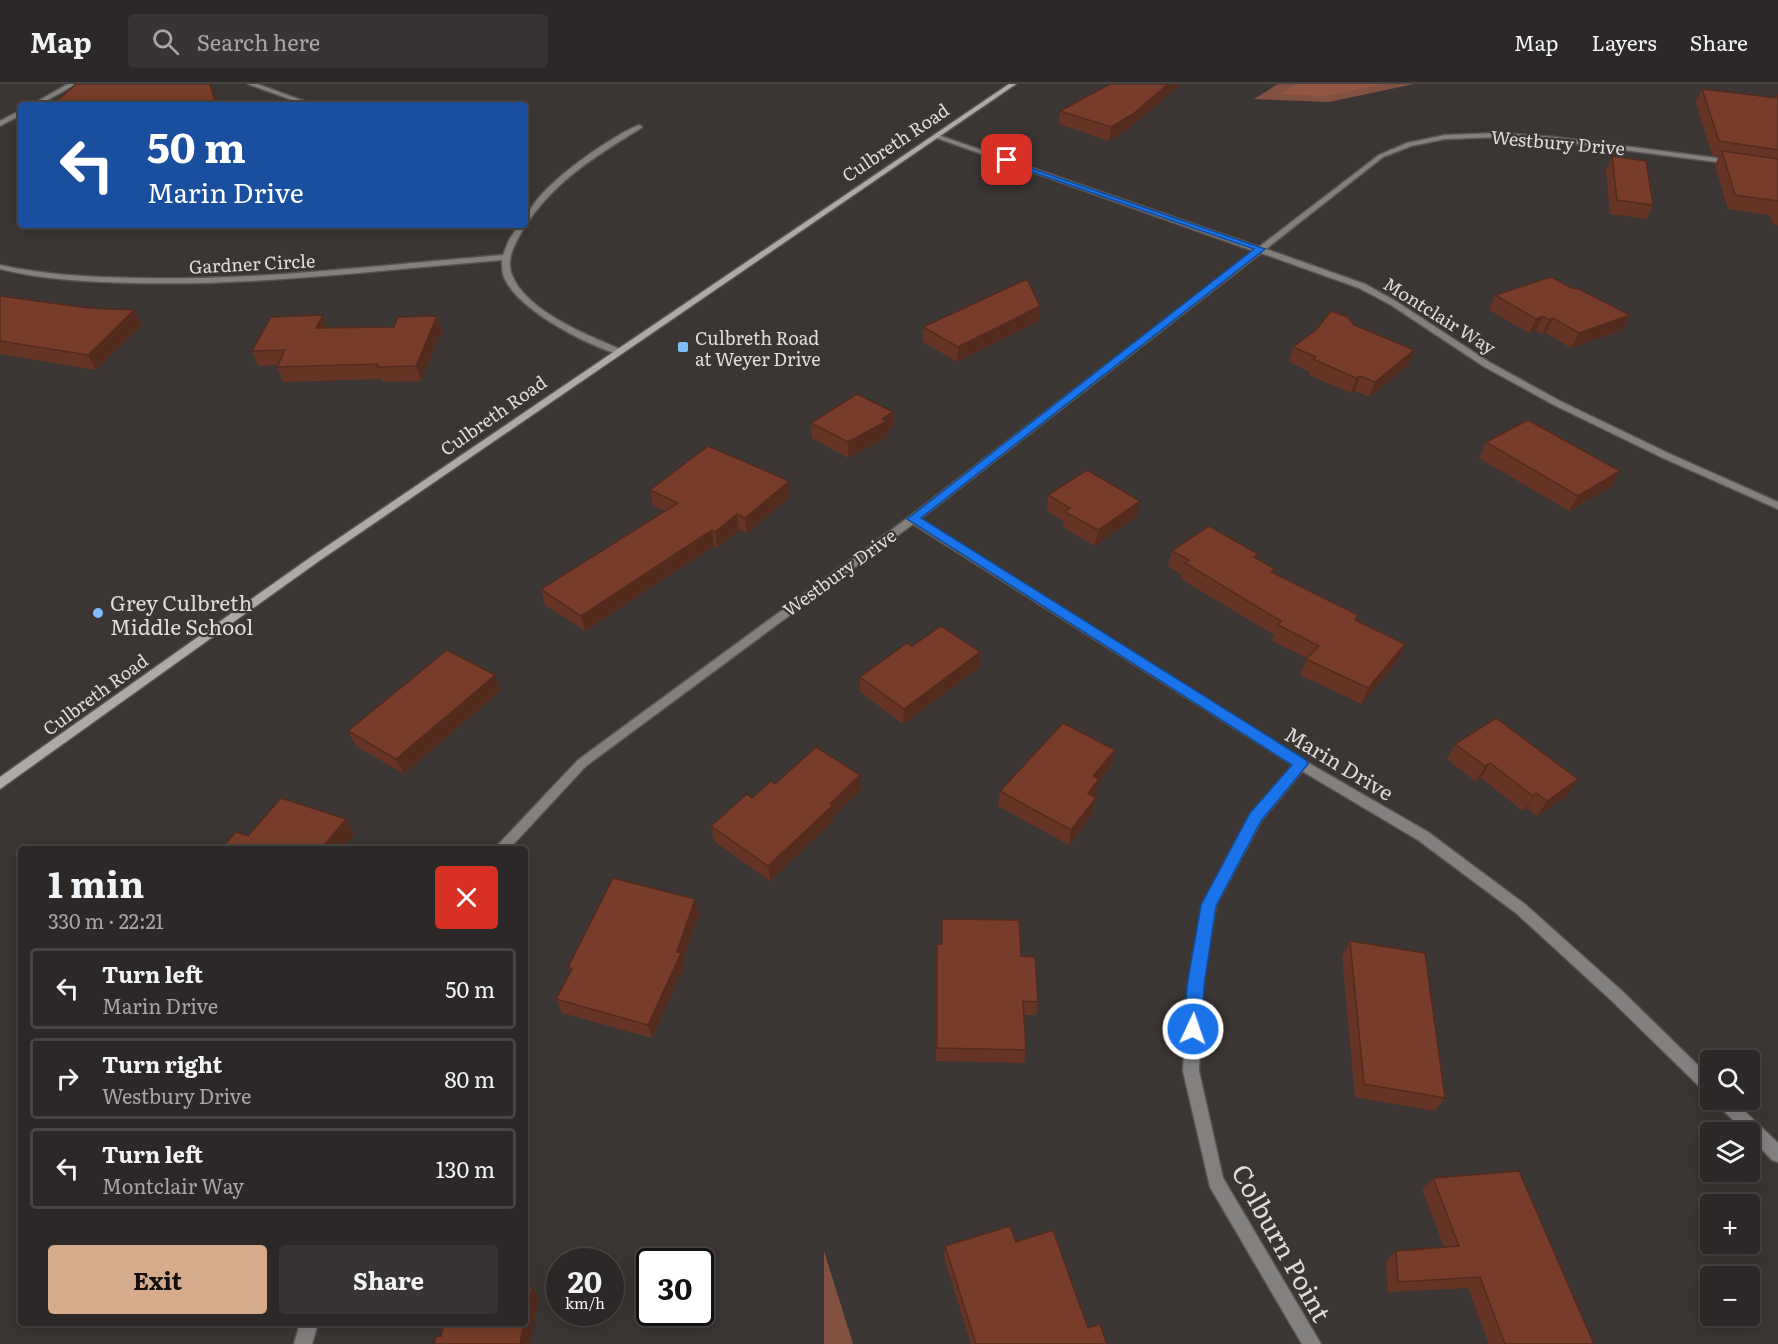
<!DOCTYPE html>
<meta charset="utf-8">
<style>
body{margin:0;font-family:Literata,serif;background:#383433;color:#f1f3f6;height:100vh;display:flex;flex-direction:column;font-size:22px;white-space:nowrap}
*{box-sizing:border-box;margin:0}
p{font-size:20px;color:#a6a6a7}
.icon{flex:none;width:33px;height:33px;fill:none;stroke:currentColor;stroke-width:2;stroke-linecap:round;stroke-linejoin:round}
.map{position:relative;flex:1;overflow:hidden}
.details{position:absolute;left:18px;top:762px;width:510px;height:480px;display:flex;flex-direction:column;background:#2c2827;border-radius:6px;box-shadow:0 3px 15px #0003,0 0 0 2px #484444}
.details>*{flex:none}
.banner{position:absolute;left:18px;top:18px;width:510px;height:126px;border-radius:6px;box-shadow:0 3px 15px #0003,0 0 0 2px #484444;background:#1a4fa0;color:#fff;overflow:hidden}
.fabs{position:absolute;left:1700px;top:966px;display:grid;gap:12px}
.fabs a{display:grid;place-items:center;width:60px;height:60px;border-radius:6px;background:#2c2827;box-shadow:0 3px 15px #0003,0 0 0 2px #484444;font-size:30px}
.speed{position:absolute;left:546px;top:1164px;display:flex;gap:12px;font-size:30px;font-weight:700;text-align:center}
.speed>*{display:grid;place-content:center;width:78px;height:78px;border-radius:50%;background:#2c2827;box-shadow:0 3px 15px #0003,0 0 0 2px #484444;line-height:1}
.speed small{font-size:15px;font-weight:400}
.speed .limit{border:3px solid #111;border-radius:9px;background:#fff;color:#111}
.pin{position:absolute;display:grid;place-items:center;width:51px;height:51px;color:#fff;margin:-26px;border-radius:12px;box-shadow:0 3px 9px #0006}
.me{position:absolute;width:66px;margin:-33px;rotate:3deg;stroke-linejoin:round;filter:drop-shadow(0 0 4px #0008)}
.turn{display:flex;align-items:center;gap:21px;height:126px;padding:0 30px;font-size:27px}
.turn .icon{width:78px;height:78px;stroke-width:2.5}
.turn b{display:block;font-size:42px;line-height:51px}
.round{display:grid;place-items:center;flex:none;width:63px;height:63px;border-radius:6px;background:#383433}
.summary{display:flex;align-items:center;justify-content:space-between;height:102px;padding:0 30px}
h1{font-size:36px;font-weight:700;line-height:45px}
.action{display:flex;gap:12px;margin-top:auto;padding:12px 30px}
.action a{flex:1;height:69px;border-radius:6px;background:#d6ab8b;color:#111;font-size:24px;font-weight:700;line-height:69px;text-align:center}
.action a+a{background:#383433;color:#f1f3f6}
ul{padding:0;list-style:none}
li{display:flex;align-items:center;gap:18px;height:81px;margin:0 12px 9px;padding:0 18px;border:3px solid #484444;border-radius:6px}
li div{flex:1}
li b{display:block;font-size:22px}
li em{font-style:normal}
header{display:flex;align-items:center;gap:36px;box-sizing:border-box;height:84px;padding:0 30px;background:#2c2827;border-bottom:2px solid #484444}
header strong{font-size:28px}
nav{display:flex;gap:33px;margin-inline-start:auto;font-size:21px}
.search{width:420px;height:54px;background:#383433;display:flex;align-items:center;gap:15px;box-sizing:border-box;padding:0 21px;border-radius:6px;color:#a6a6a7;font-size:22px}
.map>svg:first-child{display:block}
</style>
<header>
<strong>Map</strong>
<div class="search"><svg class="icon" aria-label="search" viewBox="0 0 24 24"><circle cx="10" cy="10" r="6"/><path d="M15 15l6 6"/></svg>Search here</div>
<nav><a>Map</a><a>Layers</a><a>Share</a></nav>
</header>
<div class="map">
<svg width="1778" height="1260" viewBox="0 0 1778 1260">
<rect width="100%" height="100%" fill="#3b3634"/>
<path fill="#835140" d="M1278,0H1414L1329,18L1254,15Z
M824,1167L853,1260H824Z"/>
<path fill="#925642" d="M1295,0H1384L1326,12L1280,10Z"/>
<g fill="none" stroke-linecap="round" stroke-linejoin="round">
<defs>
<path id="street" d="M68,0H76L39,21H31Z
M248,0H257L315,21H306Z
M21,26V31L0,42V37Z
M639,41L642,43L641,44C594,73 553,98 524,144C516,158 505,174 512,191C526,227 587,251 620,265V269L617,270C585,260 513,224 503,190C502,186 502,180 502,176C380,186 258,202 135,199C90,198 44,196 0,185V181C44,191 90,193 135,194C258,197 381,181 503,171L509,156L519,141H525C525,110 611,52 639,41Z
M1500,49L1554,53L1732,76L1736,78L1732,80L1554,57L1500,53L1445,55L1411,62L1383,73L1266,165L1365,200L1397,218L1489,278L1560,317L1670,370L1778,418V425L1663,374L1554,321L1483,282L1391,221L1359,204L1261,169L920,435L1305,677L1428,748L1526,821L1622,907L1710,993V1010L1705,1008L1612,917L1516,829L1418,756L1302,687L1261,737L1216,821L1202,902L1199,987L1223,1094L1321,1260H1302L1210,1103L1183,987L1188,902L1202,821L1251,729L1293,681L913,440L586,682L509,765H494L578,676L909,433L1254,167L934,53V51H938L1259,163L1379,71L1407,59L1445,51Z
M1715,1016H1733L1778,1059V1078L1772,1076L1749,1052V1048H1745L1718,1021Z
M300,1239H318L312,1260H294Z"/>
<path id="secondary" d="M1009,0H1016L319,477L0,705V693L311,473Z"/>
</defs>
<use href="#street" stroke="#595452" stroke-width="3"/>
<use href="#secondary" stroke="#595452" stroke-width="3"/>
<use href="#street" fill="#838180" fill-rule="evenodd"/>
<use href="#secondary" fill="#aeaaa9" fill-rule="evenodd"/>
</g>
<path fill="#663424" d="M1702,5L1775,14L1777,11L1778,12V141L1773,140L1770,131L1728,125L1715,81L1719,72L1712,71L1696,18Z
M1060,27L1131,43L1109,57L1059,40Z
M1612,72L1653,121L1647,135L1610,130L1606,86Z
M1495,211L1622,246L1571,264L1546,249L1542,250L1536,247L1529,249L1489,226Z
M0,212L142,241L96,286L0,270Z
M323,231L327,244L394,243L437,232L442,247L421,297L382,298L381,295L283,298L277,283V281L258,282L252,267Z
M1039,237L957,278L923,258V243Z
M1354,241L1414,266L1408,282L1369,313L1355,307L1351,309L1309,291L1310,288L1289,278L1293,263Z
M893,328V343L887,348V353L848,374L812,354L811,339Z
M1486,358L1611,403L1569,427L1479,374Z
M650,406L790,413L747,449L739,446L717,464L714,462L585,547L545,521L541,505L665,427L653,422Z
M1048,411L1140,417L1137,432L1095,462L1063,443L1064,437L1047,427Z
M1172,467L1257,474L1274,489L1357,536L1405,560L1398,576L1362,620L1300,591L1307,574L1272,557L1274,551L1181,495L1182,491L1168,482Z
M912,562L980,568L979,584L903,640L860,608V593Z
M495,591L501,606L404,690L356,662L348,647Z
M1455,660L1568,711L1537,732L1526,724L1523,727L1481,694L1476,698L1447,675Z
M1112,681L1099,697L1096,711L1094,713L1096,714L1093,729L1069,761L998,722L1000,707Z
M775,700L861,706L833,733V737L770,797L714,757L711,742L752,714Z
M695,815L699,830L683,877L684,883L652,954L562,929L556,915L570,889L568,883Z
M942,835L1021,872L1038,918L1036,931H1024L1026,966L1024,979L936,977V874L937,860H942Z
M1350,857L1445,1014L1435,1027L1355,1013L1342,872Z
M1433,1094L1594,1260H1489L1468,1204L1388,1208L1386,1178L1396,1167L1444,1163L1422,1105Z
M1016,1158L1088,1244L1107,1260H971L944,1173L945,1162Z"/>
<path fill="#532b1d" d="M210,0H211L217,21H216Z
M1168,0H1181L1131,43L1109,57L1111,43Z
M1040,222L1039,237L957,278L958,263Z
M134,226L142,241L96,286L88,271Z
M323,231L328,246L316,244Z
M1630,231L1622,246L1571,264L1579,249Z
M437,232L442,247L421,297L416,282Z
M1543,232L1536,247L1529,249L1536,235Z
M1553,234L1546,249L1542,250L1549,236Z
M1414,266L1408,282L1369,313L1375,298Z
M1360,292L1355,307L1351,309L1356,294Z
M893,328V343L887,348V353L848,374V358Z
M1620,387L1611,403L1569,427L1578,412Z
M789,397L790,413L747,449L745,434Z
M1140,417L1137,432L1095,462L1098,446Z
M737,430L739,446L717,464L715,448Z
M712,446L714,462L585,547L581,532Z
M1405,560L1398,576L1362,620L1368,604Z
M980,568L979,584L903,640L904,625Z
M495,591L501,606L404,690L396,675Z
M1115,666L1112,681L1099,697L1096,711L1085,724L1093,692Z
M1490,679L1481,694L1476,698L1485,682Z
M860,691L861,706L833,733V737L770,797L768,782Z
M1578,695L1568,711L1537,732L1547,717Z
M1536,709L1526,724L1523,727L1533,712Z
M1096,714L1093,729L1069,761L1071,746Z
M346,735L355,750L342,765H321Z
M695,815L699,830L683,877L684,883L652,954L648,941L677,868Z
M532,1203L539,1213L529,1260H520L524,1239H525Z"/>
<path fill="#773d2a" stroke="#532b1d" stroke-width="1.5" d="M76,0H210L216,21H52Z
M1110,0H1168L1133,30L1111,43L1060,27Z
M1702,5L1777,14V11L1778,12V66L1719,57Z
M1722,67L1778,75V117L1735,111Z
M1612,72L1646,77L1653,121L1617,116Z
M1551,193L1572,204L1579,205L1630,231L1579,249L1553,234L1549,236L1543,232L1536,235L1495,211Z
M1027,195L1040,222L958,263L923,243Z
M0,212L88,224L134,226L88,271L0,257Z
M1331,227L1348,233L1354,241L1414,266L1375,298L1360,292L1356,294L1313,275L1316,273L1293,263L1316,246Z
M323,231L316,244L394,243L398,233L437,232L416,282L376,283L378,280L277,283L285,266L252,267L271,233Z
M857,310L893,328L882,335L887,337L848,358L811,339Z
M1528,336L1620,387L1578,412L1486,358Z
M708,362L789,397L745,434L737,430L715,448L712,446L581,532L541,505L678,419L650,406Z
M1087,386L1140,417L1098,446L1065,428L1070,424L1048,411Z
M1209,442L1258,470L1254,473L1275,485L1271,488L1358,531L1355,536L1405,560L1368,604L1306,575L1319,562L1278,541L1281,537L1185,479L1189,476L1172,467Z
M941,542L980,568L904,625L860,593L907,559L912,562Z
M447,566L495,591L396,675L348,647Z
M1496,634L1578,695L1547,717L1536,709L1533,712L1490,679L1485,682L1455,660Z
M1063,639L1115,666L1093,692L1099,695L1088,709L1096,714L1071,746L1000,707Z
M816,663L860,691L830,720L832,722L768,782L711,742L747,710L752,714L771,697L775,700Z
M281,714L346,735L321,765H221L236,748L248,752Z
M613,794L695,815L677,868L681,869L648,941L556,915L572,885L568,883Z
M942,835L1019,836L1021,872L1035,873L1038,918L1023,917L1026,966L937,964V860H942Z
M1350,857L1425,869L1445,1014L1364,1000Z
M1519,1087L1594,1260H1505L1480,1193L1398,1198L1396,1167L1459,1162L1433,1094Z
M1010,1142L1016,1158L1053,1146L1088,1244L1100,1240L1107,1260H976L945,1162Z
M525,1203H532L525,1235Z
M444,1239H524L520,1260H434L436,1253L441,1252Z"/>
<path fill="#1a73e8" stroke="#114b97" stroke-width="1.5" d="M1004,75L1265,165L921,434L1306,676L1308,680L1261,737L1216,822L1204,902L1202,945L1199,950L1193,952L1187,950L1185,945L1187,902L1201,821L1250,729L1292,681L907,435L1254,165L1004,78Z"/>
<g fill="#80bdfa" stroke="#3b3634" stroke-width="2">
<rect x="677" y="257" width="12" height="12" rx="3"/>
<circle cx="98" cy="529" r="6"/>
</g>
<g text-anchor="middle" dominant-baseline="central" stroke-width="4.5" stroke-linejoin="round" paint-order="stroke">
<g font-size="18" fill="#dfdcdb" stroke="#3b3634">
<text transform="translate(895 58) rotate(-34)">Culbreth Road</text>
<text transform="translate(1558 58) rotate(5)">Westbury Drive</text>
<text transform="translate(252 179) rotate(-3)">Gardner Circle</text>
<text transform="translate(1440 231) rotate(32)">Montclair Way</text>
<text transform="translate(493 331) rotate(-35)">Culbreth Road</text>
<text transform="translate(839 488) rotate(-36)">Westbury Drive</text>
<text transform="translate(95 610) rotate(-36)">Culbreth Road</text>
</g>
<g font-size="18" fill="#dfdcdb" stroke="#3b3634" text-anchor="start">
<text x="695" y="253">Culbreth Road<tspan x="695" dy="21">at Weyer Drive</tspan></text>
</g>
<g font-size="21" fill="#dfdcdb" stroke="#3b3634" text-anchor="start">
<text x="110" y="517">Grey Culbreth<tspan x="110" dy="24">Middle School</tspan></text>
</g>
<g font-size="21" fill="#dfdcdb" stroke="#3b3634">
<text transform="translate(1340 678) rotate(31)">Marin Drive</text>
</g>
<g font-size="26" fill="#dfdcdb" stroke="#3b3634">
<text transform="translate(1283 1158) rotate(61)">Colburn Point</text>
</g>
</g>
</svg>
<div class="fabs">
<a><svg class="icon" aria-label="search" viewBox="0 0 24 24"><circle cx="10" cy="10" r="6"/><path d="M15 15l6 6"/></svg></a>
<a><svg class="icon" aria-label="layers" viewBox="0 0 24 24"><path d="M12 4l9 5-9 5-9-5zM3 14l9 5 9-5"/></svg></a>
<a>+</a>
<a>−</a>
</div>
<div class="speed"><div>20<small>km/h</small></div><div class="limit">30</div></div>
<div class="pin" style="left:1007px;top:76px;background:#d93025"><svg class="icon" aria-label="arrive" viewBox="0 0 24 24"><path d="M6 21V4h12l-3 4 3 4H6"/></svg></div>
<svg class="me" style="left:1193px;top:945px" viewBox="-20 -20 40 40"><circle r="17" fill="#1a73e8" stroke="#fff" stroke-width="3"/><path d="M0-11L8 9 0 5-8 9z" fill="#fff"/></svg>
<div class="banner">
<div class="turn"><svg class="icon" aria-label="left" viewBox="0 0 24 24"><path d="M17 20v-9H6M10 6l-5 5 5 5"/></svg><div><b>50 m</b>Marin Drive</div></div>
</div>
<section class="details">
<div class="summary"><div><h1>1 min</h1><p>330 m · 22:21</p></div><a class="round" style="background:#d93025;color:#fff"><svg class="icon" aria-label="close" viewBox="0 0 24 24"><path d="M6 6l12 12M18 6L6 18"/></svg></a></div>
<ul>
<li><svg class="icon" aria-label="left" viewBox="0 0 24 24"><path d="M17 20v-9H6M10 6l-5 5 5 5"/></svg><div><b>Turn left</b><p>Marin Drive</p></div><em>50 m</em></li>
<li><svg class="icon" aria-label="right" viewBox="0 0 24 24"><path d="M7 20v-9h11M14 6l5 5-5 5"/></svg><div><b>Turn right</b><p>Westbury Drive</p></div><em>80 m</em></li>
<li><svg class="icon" aria-label="left" viewBox="0 0 24 24"><path d="M17 20v-9H6M10 6l-5 5 5 5"/></svg><div><b>Turn left</b><p>Montclair Way</p></div><em>130 m</em></li>
</ul>
<div class="action"><a>Exit</a><a>Share</a></div>
</section>
</div>
